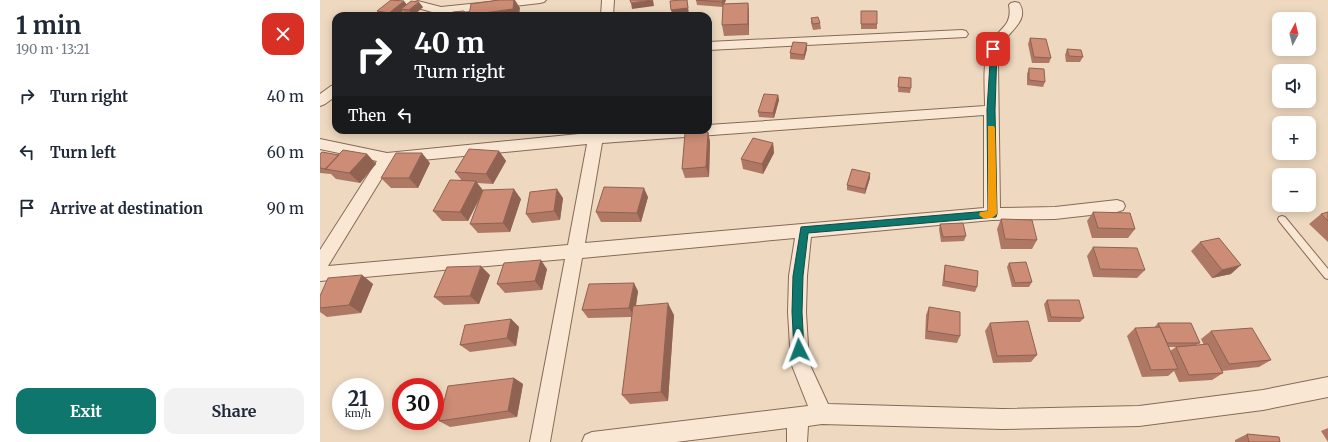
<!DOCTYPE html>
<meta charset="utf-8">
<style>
body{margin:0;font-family:Merriweather,serif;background:#f2f2f3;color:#1f2937;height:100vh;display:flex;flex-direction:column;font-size:15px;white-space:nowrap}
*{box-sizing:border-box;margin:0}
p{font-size:13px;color:#747a83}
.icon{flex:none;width:22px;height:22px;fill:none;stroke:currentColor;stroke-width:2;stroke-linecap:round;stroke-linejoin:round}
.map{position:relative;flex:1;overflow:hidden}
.side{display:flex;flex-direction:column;background:#fff;width:320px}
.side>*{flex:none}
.top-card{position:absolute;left:12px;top:12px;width:380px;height:122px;border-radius:12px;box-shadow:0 2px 10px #0003;background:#202124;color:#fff;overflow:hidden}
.needle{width:26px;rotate:7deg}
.buttons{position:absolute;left:952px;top:12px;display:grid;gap:8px}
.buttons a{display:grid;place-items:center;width:44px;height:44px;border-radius:8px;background:#fff;box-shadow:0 2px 10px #0003;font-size:20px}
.speed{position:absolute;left:12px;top:378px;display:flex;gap:8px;font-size:20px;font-weight:700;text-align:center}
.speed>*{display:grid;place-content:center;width:52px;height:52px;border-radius:50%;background:#fff;box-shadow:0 2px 10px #0003;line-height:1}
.speed small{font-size:10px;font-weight:400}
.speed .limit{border:6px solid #d22;background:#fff;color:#111}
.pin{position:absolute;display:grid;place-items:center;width:34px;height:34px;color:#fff;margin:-17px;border-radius:8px;box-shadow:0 2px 6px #0006}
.me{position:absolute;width:44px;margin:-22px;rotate:357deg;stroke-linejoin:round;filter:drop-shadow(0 0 3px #0008)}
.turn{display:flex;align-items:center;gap:14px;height:84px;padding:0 16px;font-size:18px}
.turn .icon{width:52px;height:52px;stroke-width:2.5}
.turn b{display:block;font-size:28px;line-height:34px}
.then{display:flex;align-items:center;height:38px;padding:0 16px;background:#0003;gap:8px;font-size:15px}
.round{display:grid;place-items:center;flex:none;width:42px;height:42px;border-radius:12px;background:#f2f2f3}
.summary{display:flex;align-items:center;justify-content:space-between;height:68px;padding:0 16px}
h1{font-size:24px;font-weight:700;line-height:30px}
.cta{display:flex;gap:8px;margin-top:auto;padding:8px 16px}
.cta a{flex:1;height:46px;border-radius:12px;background:#0f766e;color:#fff;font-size:16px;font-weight:700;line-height:46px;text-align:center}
.cta a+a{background:#f2f2f3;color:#1f2937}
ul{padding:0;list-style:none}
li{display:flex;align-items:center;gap:12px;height:56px;padding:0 16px}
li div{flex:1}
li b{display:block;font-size:15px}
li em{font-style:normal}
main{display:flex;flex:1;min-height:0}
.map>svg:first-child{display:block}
</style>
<main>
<section class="side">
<div class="summary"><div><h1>1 min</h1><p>190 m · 13:21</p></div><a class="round" style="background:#d93025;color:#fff"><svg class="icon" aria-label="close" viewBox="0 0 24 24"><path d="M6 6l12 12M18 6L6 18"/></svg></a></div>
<ul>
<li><svg class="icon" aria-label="right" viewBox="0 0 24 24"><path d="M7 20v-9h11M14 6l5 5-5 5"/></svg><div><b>Turn right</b></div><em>40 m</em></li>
<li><svg class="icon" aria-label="left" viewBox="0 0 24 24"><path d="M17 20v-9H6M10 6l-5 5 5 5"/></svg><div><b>Turn left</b></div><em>60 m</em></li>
<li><svg class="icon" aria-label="arrive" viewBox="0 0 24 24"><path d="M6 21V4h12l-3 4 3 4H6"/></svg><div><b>Arrive at destination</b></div><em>90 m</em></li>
</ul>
<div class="cta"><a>Exit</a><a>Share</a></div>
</section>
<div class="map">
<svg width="1008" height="442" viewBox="0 0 1008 442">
<rect width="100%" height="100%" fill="#eed9c0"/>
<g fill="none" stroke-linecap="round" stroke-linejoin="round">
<defs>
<path id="service" d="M962,216L965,217L1008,269V279L1005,278L959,221L958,219L959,217Z"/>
<path id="minor" d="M75,0H94L121,7L189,0H226L224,2L220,3L124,14L122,16H108L112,12L77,2Z
M282,0H294L293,16H281Z
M695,2L699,3C710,20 690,30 683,43C679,49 678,56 678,62L680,208L735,207L797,200L803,202L805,206L803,210L797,212L735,219L672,220L491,237L487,276L486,312L489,363L508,404L682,409L819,406L943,390L1008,377V397L943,410L819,426L682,429L502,424L488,426L487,442H467V428L356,442H262L265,435L272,432L488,406L471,363L468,312L469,276L475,238L262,258L230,442H210L245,259L0,281V250L57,161L0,149V139L67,153L269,133L270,130H284V132L317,130H388V125L665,106C665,87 662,61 670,44C678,28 693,27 689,5L691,3ZM664,115V208L265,243L282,143ZM267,144L248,245L8,266L71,163Z
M642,30L646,31L648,34L646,37L388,50V42Z
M16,85V96L5,104L0,106V94L11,86Z"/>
</defs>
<use href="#service" stroke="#876958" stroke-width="2"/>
<use href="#minor" stroke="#876958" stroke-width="2"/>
<use href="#service" fill="#f9e7d3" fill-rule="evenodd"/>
<use href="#minor" fill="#f9e7d3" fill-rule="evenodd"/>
</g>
<path fill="#af7865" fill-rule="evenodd" d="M376,0H406L404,4L428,3L429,13V35L404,36L402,25L403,7L377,5Z
M87,4L103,7L93,16L85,14L83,11L76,16H61L57,11Z
M541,11L557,24V29H541Z
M491,18L500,23L501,29L493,30L491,23Z
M710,38L731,58L729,63H712L708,44Z
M487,49L484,60L470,59V53Z
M747,49L763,57L760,62H746L745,55Z
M709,68L725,82L723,87L707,85V74Z
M579,77L591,88L590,93L578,92Z
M458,95L459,100L454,118L439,117L438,112Z
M388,132L390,142L389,177L365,178L362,169Z
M453,143L454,153L443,174L423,169L421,159Z
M179,151L186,161L173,184L157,183L163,190L201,199L190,232L158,233L150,224L160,198L148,221H122L113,211L142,181L135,172Z
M0,154L19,155L47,154L56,164L40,183L16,179L11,174L0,173Z
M110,163L98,188H71L61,178Z
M550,173V178L545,194L527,190V185Z
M328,197L321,222H281L276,212Z
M243,198L240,220L212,223L206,214Z
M773,212L815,229L808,238H772L767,221Z
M1008,212V242L989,224L1001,214Z
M681,219L717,240L712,249H681L677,229Z
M620,224L646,236L644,241L621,242L619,229Z
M880,242L911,274L892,278L871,251Z
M773,247L825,270L817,278L773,277L767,256Z
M689,263L712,282L709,287H692L687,267Z
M625,265L657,287L655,292L622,286L624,270Z
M227,269L222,290L185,293L177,284Z
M42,275L53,284L41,313L7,317L0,312V296Z
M170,275L159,304L124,305L114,297Z
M318,291L316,306L354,315L348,401L310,404L302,395L312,317L268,318L262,310Z
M727,300L764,318L760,322H728L724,304Z
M609,307L640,336L637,343L605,339L606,315Z
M191,319L199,327L196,346L150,352L140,345Z
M670,323L717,355L711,362L673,363L665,331Z
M838,323L880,343L876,345H884L881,339L891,331L951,360L939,367L902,371L903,373L892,380L859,382L854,371L848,376L822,377L807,336L815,328H834ZM849,347H856L850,351Z
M194,378L203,384L197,417L130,427L119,421Z
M1008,428V442L1001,431Z
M927,434L960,442H915V440Z"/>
<path fill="#8f6252" d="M194,0H195L200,8L199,16H149V15Z
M333,0L334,6L312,9L311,3Z
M367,0L369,14H366L367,16H353L351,10Z
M403,0H406L403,7L402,2Z
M84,1L88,6L81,9L83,11L76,16H71L69,13Z
M99,2L103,7L93,16L89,10Z
M428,3L429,13V35L428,24Z
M487,43V49L484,60V55Z
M458,95L459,100L454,118L453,113Z
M388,132L390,142L389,177L386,167Z
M453,143L454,153L443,174L442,164Z
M179,151L186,161L173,184L166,174Z
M102,153L110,163L98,188L89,178Z
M47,154L56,164L40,183L29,173Z
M550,173V178L545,194V189Z
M156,181L163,191L148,221L140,212Z
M324,188L328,197L321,222L317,213Z
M194,189L201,199L190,232L183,223Z
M237,189L243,198L240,220L234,211Z
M221,260L227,269L222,290L215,281Z
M921,265L911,274L892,278L902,270Z
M161,266L170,275L159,304L150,296Z
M42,275L53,284L41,313L29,305Z
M314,283L318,291L314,316L309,308Z
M348,303L354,315L348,401L341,392Z
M191,319L199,327L196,346L187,338Z
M194,378L203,384L197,417L188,411Z"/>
<path fill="#cc8c75" stroke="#8f6252" d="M71,0L84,1L69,13L57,11Z
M179,0H194L193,9L149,15L151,4Z
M310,0H332L311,3Z
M361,0H367L368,8L351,10L350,1Z
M376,0H403L402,2Z
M91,1L99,2L89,10L81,9Z
M428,3V24L402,25L403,4Z
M144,11L149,16H126L133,12Z
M541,11H557V24H541Z
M366,13V16H345V15Z
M498,17L500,23L493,24L491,18Z
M710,38L726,39L731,58L714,57Z
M473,42L487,43L484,55L470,53Z
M747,49L761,50L763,57L749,56Z
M709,68L724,69L725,82L709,80Z
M579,77L591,78V88L578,87Z
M444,94L458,95L453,113L438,112Z
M388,132L386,167L362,169L365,133Z
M433,138L453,143L442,164L421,159Z
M149,149L179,151L166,174L135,172Z
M23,150L47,154L29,173L5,169Z
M2,152L19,155L6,169L0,168V154Z
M76,153H102L89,178H61Z
M532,169L550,173L545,189L527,185Z
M130,180L156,181L140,212L113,211Z
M284,187L324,188L317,213L276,212Z
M194,189L183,223L150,224L163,190Z
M237,189L234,211L206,214L210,192Z
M773,212L810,213L815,229L778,228Z
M1008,212V221L1001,214Z
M681,219L712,220L717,240L685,239Z
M643,223L646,236L623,237L620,224Z
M899,238L921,265L902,270L880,242Z
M773,247L817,248L825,270L780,269Z
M221,260L215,281L177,284L184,263Z
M706,262L712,282L695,283L689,263Z
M625,265L658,271L657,287L624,281Z
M161,266L150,296L114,297L127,267Z
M42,275L29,305L0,308V296L8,278Z
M314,283L309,308L262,310L269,284Z
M727,300H759L764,318L731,317Z
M348,303L341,392L302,395L313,306Z
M609,307L640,312V336L607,331Z
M191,319L187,338L140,345L145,325Z
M708,321L717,355L677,356L670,323Z
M838,323H871L880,343H847Z
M840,327L858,369L831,370L815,328Z
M932,328L951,360L909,364L891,331Z
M888,344L903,373L869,375L856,347Z
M194,378L188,411L119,421L128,386Z
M927,434L959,437L960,442H929Z"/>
<path fill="#0f766e" stroke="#0a4d48" d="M671,47H673L677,49L675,110L677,214L676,217L488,233L483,276L482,312L484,350L483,353L479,355L475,353L474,350L472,312L473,276L481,227L668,211L667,110Z"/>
<path fill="#f59e0b" d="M668,126H674L675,128L677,214L672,218H663L659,215L660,212L668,211Z"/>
</svg>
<div class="buttons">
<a><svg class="needle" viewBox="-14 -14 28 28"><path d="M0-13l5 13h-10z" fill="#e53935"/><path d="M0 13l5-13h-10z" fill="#747a83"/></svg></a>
<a><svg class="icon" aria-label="sound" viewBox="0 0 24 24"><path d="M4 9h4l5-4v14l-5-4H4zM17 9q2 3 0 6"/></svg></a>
<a>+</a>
<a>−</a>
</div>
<div class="speed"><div>21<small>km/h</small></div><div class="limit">30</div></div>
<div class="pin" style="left:673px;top:49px;background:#d93025"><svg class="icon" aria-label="arrive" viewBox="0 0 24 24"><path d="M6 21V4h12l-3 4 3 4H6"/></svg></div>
<svg class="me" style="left:479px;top:350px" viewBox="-20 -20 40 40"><path d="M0-17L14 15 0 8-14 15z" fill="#0f766e" stroke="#fff" stroke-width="4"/></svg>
<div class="top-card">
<div class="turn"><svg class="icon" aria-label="right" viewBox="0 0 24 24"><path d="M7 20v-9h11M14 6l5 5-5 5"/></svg><div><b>40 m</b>Turn right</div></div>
<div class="then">Then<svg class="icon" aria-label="left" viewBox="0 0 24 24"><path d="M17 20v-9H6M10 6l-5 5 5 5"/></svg></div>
</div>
</div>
</main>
